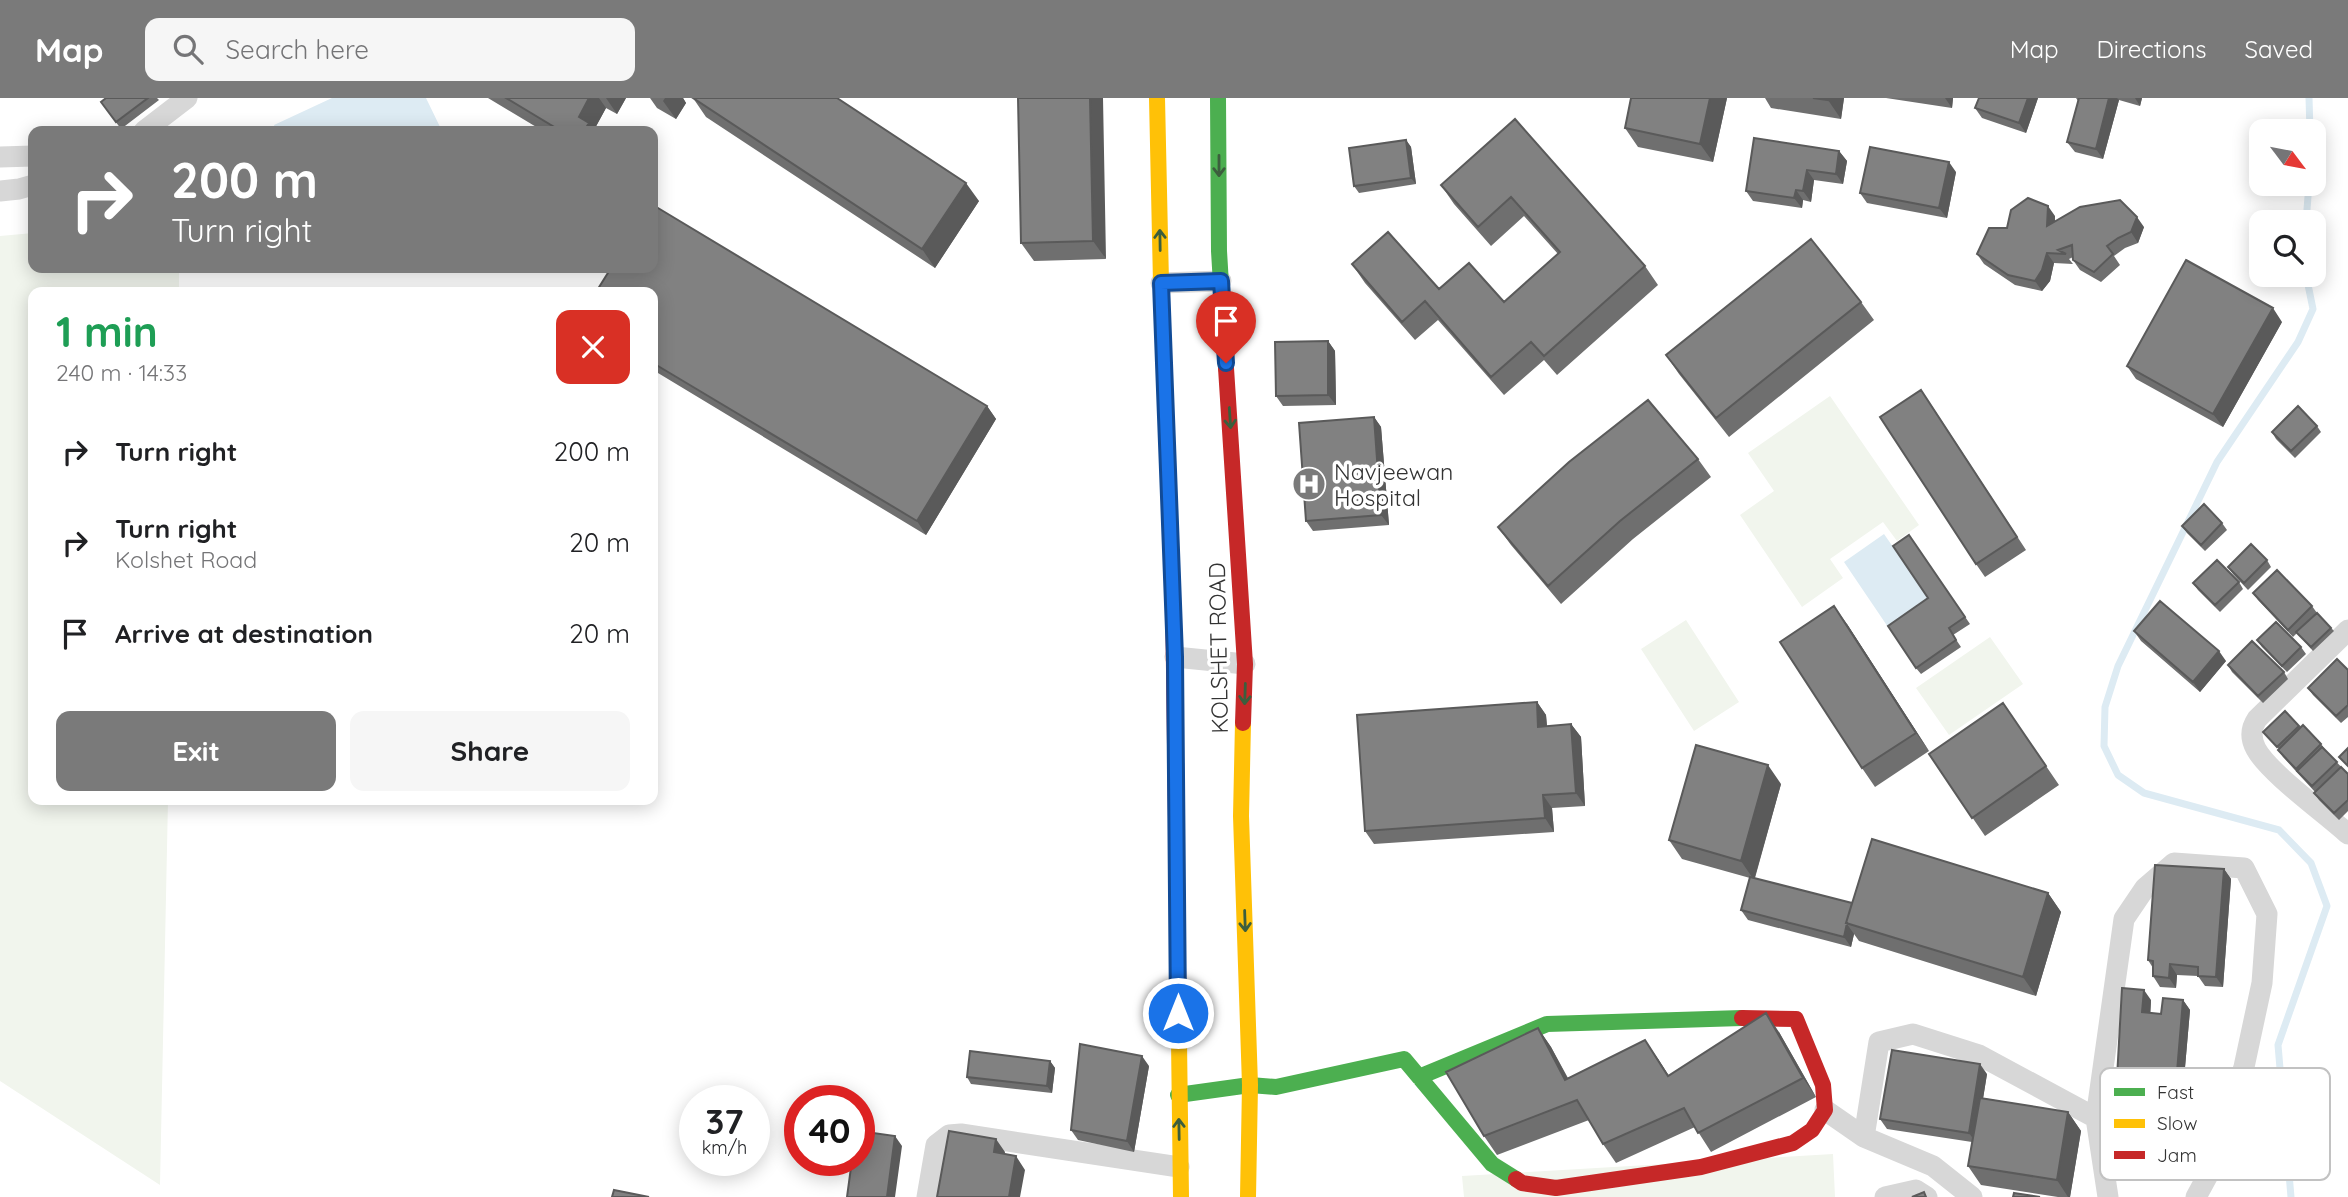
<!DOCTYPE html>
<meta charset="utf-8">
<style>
body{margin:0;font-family:Quicksand,sans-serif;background:#f6f6f6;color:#202124;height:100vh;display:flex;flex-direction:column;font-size:26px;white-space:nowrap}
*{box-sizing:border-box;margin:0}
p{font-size:23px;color:#757577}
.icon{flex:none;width:38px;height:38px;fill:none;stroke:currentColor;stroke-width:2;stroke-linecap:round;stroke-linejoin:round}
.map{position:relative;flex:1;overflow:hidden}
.side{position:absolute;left:28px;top:189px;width:630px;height:518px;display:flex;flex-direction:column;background:#fff;border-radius:14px;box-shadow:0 4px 18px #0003}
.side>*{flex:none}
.hud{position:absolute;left:28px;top:28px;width:630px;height:147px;border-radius:14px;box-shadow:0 4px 18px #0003;background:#7a7a7a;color:#fff;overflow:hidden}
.needle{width:46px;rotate:122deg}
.buttons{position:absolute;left:2249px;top:21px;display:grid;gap:14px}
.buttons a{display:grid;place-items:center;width:77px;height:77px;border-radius:14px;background:#fff;box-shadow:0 4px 18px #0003;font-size:35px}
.speed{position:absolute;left:679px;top:987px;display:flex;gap:14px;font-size:35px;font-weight:700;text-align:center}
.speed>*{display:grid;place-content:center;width:91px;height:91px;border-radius:50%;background:#fff;box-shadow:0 4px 18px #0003;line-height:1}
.speed small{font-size:18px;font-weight:400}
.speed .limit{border:10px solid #d22;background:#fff;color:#111}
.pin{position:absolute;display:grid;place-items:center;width:60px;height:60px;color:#fff;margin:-72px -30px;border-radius:50% 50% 50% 0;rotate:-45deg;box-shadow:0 0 7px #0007}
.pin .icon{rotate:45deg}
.me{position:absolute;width:77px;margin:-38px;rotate:0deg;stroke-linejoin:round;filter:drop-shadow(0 0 5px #0008)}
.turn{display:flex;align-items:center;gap:24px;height:147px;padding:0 28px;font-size:32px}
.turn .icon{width:91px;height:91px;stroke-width:2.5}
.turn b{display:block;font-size:49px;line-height:60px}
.round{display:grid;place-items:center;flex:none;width:74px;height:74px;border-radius:14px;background:#f6f6f6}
.head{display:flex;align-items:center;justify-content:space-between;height:119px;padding:0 28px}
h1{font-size:42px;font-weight:700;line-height:52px;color:#1e9e55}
.action{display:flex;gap:14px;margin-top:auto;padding:14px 28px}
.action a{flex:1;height:80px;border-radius:14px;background:#7a7a7a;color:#fff;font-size:28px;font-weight:700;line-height:80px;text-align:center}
.action a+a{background:#f6f6f6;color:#202124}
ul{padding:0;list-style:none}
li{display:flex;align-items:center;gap:21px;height:91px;padding:0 28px}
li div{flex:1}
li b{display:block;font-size:26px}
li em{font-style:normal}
header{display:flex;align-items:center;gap:42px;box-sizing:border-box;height:98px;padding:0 35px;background:#7a7a7a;color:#fff}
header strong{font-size:33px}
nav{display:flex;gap:38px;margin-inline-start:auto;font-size:24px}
.search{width:490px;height:63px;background:#f6f6f6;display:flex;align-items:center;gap:18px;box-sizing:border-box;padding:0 24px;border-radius:14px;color:#757577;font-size:26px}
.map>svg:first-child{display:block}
</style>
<header>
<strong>Map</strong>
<div class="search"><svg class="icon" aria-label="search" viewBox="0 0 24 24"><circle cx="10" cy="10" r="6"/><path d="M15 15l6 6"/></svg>Search here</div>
<nav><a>Map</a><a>Directions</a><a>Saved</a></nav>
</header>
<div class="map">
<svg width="2348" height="1099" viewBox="0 0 2348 1099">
<rect width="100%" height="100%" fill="#fff"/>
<path fill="#f1f5ed" d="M33,135V170H179V194H33V702H168L160,1087L0,983V138Z
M1830,298L1919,427L1897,443L1883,424L1830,461L1843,480L1802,509L1740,417L1774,393L1748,355Z
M1686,522L1739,604L1694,633L1641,551Z
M1990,539L2023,586L1949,637L1916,590Z
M1833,1056L1835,1099H1464L1462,1078Z"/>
<path fill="#ddebf3" d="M332,0H426L442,33H276L274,27Z
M1884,436L1933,506L1892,535L1844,464Z"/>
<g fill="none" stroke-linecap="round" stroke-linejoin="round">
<path stroke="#ddebf3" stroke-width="7" d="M2309,0L2310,33
M2306,124L2309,86
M2291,1099L2278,947L2327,808L2311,765L2279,732L2144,695L2118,677L2104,648L2105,609L2118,568L2217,364L2298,244L2313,211L2306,177"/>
<path stroke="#d7d7d7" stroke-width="21" d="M144,33L187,0
M0,59L33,58
M0,93L19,91L33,87
M1161,185L1221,183
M2348,532L2257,621C2251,630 2250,640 2256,651C2269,675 2325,715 2348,736
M1175,559L1245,566
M1825,1012L1864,1039L1933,1068L1972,1099
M1864,1039L1879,944L1913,936L1979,957L2096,1020L2158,1036L2179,1050L2208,1077L2196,1099
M927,1099L936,1047L949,1037L961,1036L1179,1069
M1885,1099L1916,1092L1927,1099
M2108,1099L2096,1020L2124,821L2145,790L2174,765L2244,770L2267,816L2262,885L2244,969L2208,1077"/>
<path stroke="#4caf50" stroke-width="16" d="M1218,0L1219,153L1226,270
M1419,979L1547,926L1742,920
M1178,997L1250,987L1276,989L1404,961L1492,1066L1516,1081"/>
<path stroke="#ffc107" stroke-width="16" d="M1157,0L1161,185L1173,498
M1243,625L1241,718L1250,987L1248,1099
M1179,943L1181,1099"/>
<path stroke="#c62828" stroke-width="16" d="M1226,270L1245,566L1243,625
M1173,498L1179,943
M1516,1081L1522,1085L1556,1090L1701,1069L1793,1045L1812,1032L1825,1012L1823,987L1796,921L1742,920"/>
</g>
<path fill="#6f6f6f" d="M106,0H157L159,2L121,31L101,4Z
M488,0H626L617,16L606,10L594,32L595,33H543Z
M650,0H683L686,5L676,21L657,10Z
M693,0L979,103L935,170L706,19Z
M1018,0L1106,161L1034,163L1021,145Z
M1727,0L1713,64L1638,49L1625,30Z
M1765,0H1844L1841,21L1771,10Z
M1886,0H1953L1952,10Z
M1979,0H2038L2026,35L1982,20L1975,10Z
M2076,0H2142L2140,8L2119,2L2103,61L2075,54L2067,44L2078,3Z
M1515,21L1645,168L1658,187L1557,277L1544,262L1504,297L1438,222L1415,242L1365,185L1352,166L1439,191L1504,204L1558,156L1524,118L1491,148L1454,106L1441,87Z
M1406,42L1411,49L1416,86L1359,95L1354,88Z
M1839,53L1847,63L1843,86L1814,82L1811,104L1803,102L1802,110L1753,103L1746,93Z
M1956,74L1947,120L1867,105L1860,95Z
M2055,118V123L2144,129L2138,145L2125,150L2114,158L2120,167L2101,184L2080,172L2073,162V159L2069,161L2073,166L2054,165L2050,183L2042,193L2015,187L1984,166L1977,156L2007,130Z
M653,194L987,308L996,321L926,437L653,272Z
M1861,204L1874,222L1729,339L1679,276L1666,257Z
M2282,224L2223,329L2136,281L2127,268Z
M1328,243L1335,253L1336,307L1283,308L1276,298Z
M1930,305L2026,452L1985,479L1976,466Z
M1374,319L1381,329L1389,427L1313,433L1306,423Z
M2317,328L2321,334L2295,360L2276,341L2272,334Z
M1698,361L1711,379L1633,441L1561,506L1511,447L1498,429Z
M2222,425L2227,432L2205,453L2187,435L2182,428Z
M1909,437L1970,526L1953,537L1961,549L1921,576L1916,570L1928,500Z
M2267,462L2271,469L2248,492L2233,476L2228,469Z
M2239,484L2243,491L2220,514L2198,492L2193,485Z
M2253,495L2312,508L2317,515L2334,533L2313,553L2297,535L2293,539L2258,502Z
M1847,526L1929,653L1875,689L1862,670Z
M2134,533L2226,563L2200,594L2141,543Z
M2257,542L2301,549L2306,556L2287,574L2262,549Z
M2228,567L2284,574L2288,581L2263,605L2232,574Z
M2348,572V619L2341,625L2313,597L2308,590Z
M1537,604L1546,617L1547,628L1571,626L1581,639L1585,708L1552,710L1554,734L1374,746L1365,733Z
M2003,605L2059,687L1985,738L1929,656Z
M2299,628L2321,646L2326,653L2348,676V713L2339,722L2319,702L2314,695L2315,694L2283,659L2278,652L2279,651L2263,634Z
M1781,686L1755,780L1852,805L2048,795L2061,814L2036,898L1859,843L1854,836L1851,849L1748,822L1741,812L1750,780L1682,761L1669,742Z
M2224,771L2231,781L2223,889L2205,888L2198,878L2177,877L2176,890L2160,889L2153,878V870L2148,862Z
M2151,902L2150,915L2161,916L2183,902L2190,912L2184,981L2187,985L2186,994L2189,998L2185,1017L2167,1016L2160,1006L2140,1005L2138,1019L2116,1017L2109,1006L2117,980Z
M1538,930L1551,949L1568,980L1658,961L1669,978L1779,934L1816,999L1711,1054L1695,1029L1616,1065L1603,1046L1589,1022L1497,1057L1484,1038Z
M1050,963L1055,970L1052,995L971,986L967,979Z
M1149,968L1134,1054L1078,1042L1071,1032Z
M1987,976L1983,1000L2068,1014L2081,1033L2070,1099H2058L1981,1087L1968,1068L1972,1044L1887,1031L1880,1021Z"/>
<path fill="#5a5a5a" d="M589,0H599L606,10L594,32L595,33H584L579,19Z
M606,0H626L617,16Z
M665,0H683L686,5L676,21L663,3Z
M1090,0H1103L1106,161L1093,143Z
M1710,0H1727L1713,64L1700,46Z
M1828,0H1844L1841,21L1828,2Z
M1945,0H1953L1952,10Z
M2028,0H2038L2026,35L2019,25Z
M2109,0H2117L2119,2L2103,61L2096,51Z
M2135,0H2142L2140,8Z
M1406,42L1411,49L1416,86L1411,80Z
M1839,53L1847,63L1843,86L1836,76Z
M1949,64L1956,74L1947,120L1939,110Z
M1807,72L1814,82L1811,104L1803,93Z
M966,85L979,103L935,170L922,151Z
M1796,92L1803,102L1802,110L1794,100Z
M2048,108L2055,118L2054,138L2047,128Z
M2137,119L2144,129L2138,145L2131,134Z
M2047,155L2054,165L2050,183L2042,193L2035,183Z
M2273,210L2282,224L2223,329L2213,316Z
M1328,243L1335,253L1336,307L1328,297Z
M987,308L996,321L926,437L917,423Z
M1374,319L1381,329L1389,427L1381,417Z
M1834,508L1847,526L1929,653L1916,635Z
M2219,553L2226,563L2200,594L2193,584Z
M1537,604L1546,617L1548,642L1538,629Z
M1571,626L1581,639L1585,708L1576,695Z
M1768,667L1781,686L1754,782L1741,763Z
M1543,697L1552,710L1554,734L1545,720Z
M2224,771L2231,781L2223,889L2216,879Z
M2048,795L2061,814L2036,898L2023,879Z
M1847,826L1854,836L1851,849L1844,839Z
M2170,866L2177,877L2176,890L2169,880Z
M2144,892L2151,902L2150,925L2142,914Z
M2183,902L2190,912L2184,981L2187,985L2186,994L2189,998L2185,1017L2178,1007V987L2177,974Z
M1766,915L1779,934L1816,999L1803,980Z
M1538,930L1551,949L1578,1000L1565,982Z
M1645,942L1658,961L1681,997L1668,978Z
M1142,958L1149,968L1134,1054L1127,1043Z
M1050,963L1055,970L1052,995L1047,988Z
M1980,966L1987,976L1976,1045L1969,1035Z
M2133,994L2140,1005L2138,1019L2131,1008Z
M2068,1014L2081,1033L2070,1099H2068L2057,1082Z
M895,1038L902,1048L895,1099H887Z
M996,1041L1005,1054L1003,1067L994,1054Z
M1016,1058L1025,1072L1020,1099H1009Z"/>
<path fill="#818181" stroke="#5a5a5a" stroke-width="2" d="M106,0H148L116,24L101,4Z
M506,0H589L579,19L589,25L584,33H561Z
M693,0H837L966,85L922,151Z
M1018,0H1090L1093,143L1021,145Z
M1631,0H1710L1700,46L1625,30Z
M1813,0H1828V2Z
M1979,0H2028L2019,25L1975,10Z
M2079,0H2109L2096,51L2067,44Z
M1515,21L1645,168L1544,258L1531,244L1491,279L1425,203L1402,224L1352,166L1388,134L1439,191L1469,165L1504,204L1560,154L1511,99L1478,129L1441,87Z
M1754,40L1839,53L1836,76L1807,72L1803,93L1796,92L1794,100L1746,93Z
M1406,42L1411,80L1354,88L1349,50Z
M1870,49L1949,64L1939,110L1860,95Z
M2028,100L2048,108L2047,128L2080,109L2120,102L2137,119L2131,134L2118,140L2107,148L2113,156L2094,174L2073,162L2072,147L2058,152L2066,156L2047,155L2042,172L2035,183L2008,177L1977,156L1989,130H2007L2011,112Z
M653,107L987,308L917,423L653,265V194H596L611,170H653Z
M1811,141L1861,204L1716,320L1666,257Z
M2186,162L2273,210L2213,316L2127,268Z
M1328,243V297L1276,298L1275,244Z
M1921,292L2017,439L1976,466L1880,319Z
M1648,302L1698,361L1620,423L1548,488L1498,429L1569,364Z
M2298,308L2317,328L2291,353L2272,334Z
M1374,319L1381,417L1306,423L1299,325Z
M2204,406L2222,425L2201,447L2182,428Z
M1909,437L1965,519L1949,530L1956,542L1916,570L1888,528L1928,500L1893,448Z
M2251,446L2267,462L2244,485L2228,469Z
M2217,462L2239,484L2215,507L2193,485Z
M2277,472L2312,508L2288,532L2253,495Z
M2160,503L2219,553L2193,584L2134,533Z
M1834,508L1916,635L1862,670L1780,544Z
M2317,515L2331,530L2311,549L2296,534Z
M2276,524L2301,549L2282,568L2257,542Z
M2252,543L2284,574L2258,598L2228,567Z
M2337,561L2348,572V607L2336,618L2308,590Z
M1537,604L1538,629L1571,626L1576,695L1543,697L1545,720L1365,733L1357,617Z
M2003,605L2046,668L1972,720L1929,656Z
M2285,613L2299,628L2277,649L2263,634Z
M2303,627L2321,646L2296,671L2278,652Z
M1696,647L1768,667L1741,763L1669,742Z
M2322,649L2337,664L2312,688L2297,673Z
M2348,650V668L2339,659Z
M2341,669L2348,676V702L2334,715L2314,695Z
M1872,741L2048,795L2023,879L1846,825Z
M2155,767L2224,771L2216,879L2198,878V869L2170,866L2169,880L2153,878V863L2148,862Z
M1750,779L1852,805L1846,825H1847L1844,839L1741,812Z
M2122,890L2144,892L2142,914L2161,916L2163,900L2183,902L2177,974L2180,975L2178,987L2182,988L2178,1007L2160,1006L2161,997L2133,994L2131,1008L2109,1006L2111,979L2117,980Z
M1766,915L1803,980L1698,1035L1684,1010L1603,1046L1577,1002L1484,1038L1446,974L1538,930L1565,982L1645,942L1668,978Z
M1080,946L1142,958L1127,1043L1071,1032Z
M1892,952L1980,966L1969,1035L1880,1021Z
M970,953L1050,963L1047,988L967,979Z
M1980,1000L2068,1014L2057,1082L1968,1068Z
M859,1033L895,1038L887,1099H847L852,1062H859Z
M949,1033L996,1041L994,1054L1016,1058L1009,1099H937Z
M614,1092L649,1099H612Z
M1924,1094L1926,1099H1912Z
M2014,1095L2040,1099H2013Z"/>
<defs><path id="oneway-shaft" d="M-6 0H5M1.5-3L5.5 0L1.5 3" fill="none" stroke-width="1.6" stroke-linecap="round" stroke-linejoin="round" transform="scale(1.75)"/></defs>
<g stroke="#3c5e3d">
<use href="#oneway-shaft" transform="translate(1219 68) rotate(90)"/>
<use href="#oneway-shaft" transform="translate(1160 142) rotate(-91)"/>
<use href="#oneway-shaft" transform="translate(1230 320) rotate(86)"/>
<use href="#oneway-shaft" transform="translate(1245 596) rotate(92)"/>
<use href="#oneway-shaft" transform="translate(1245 823) rotate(88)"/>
<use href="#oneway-shaft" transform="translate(1179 1031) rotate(-91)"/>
</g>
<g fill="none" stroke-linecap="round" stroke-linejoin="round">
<defs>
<path id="route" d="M1178,915L1175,559L1161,185L1221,183L1226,265"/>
</defs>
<use href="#route" stroke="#114b97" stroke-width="18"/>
<use href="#route" stroke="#1a73e8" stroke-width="12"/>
</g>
<defs>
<symbol id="hospital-disc" viewBox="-11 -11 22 22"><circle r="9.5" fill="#7a7a7a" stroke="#fff"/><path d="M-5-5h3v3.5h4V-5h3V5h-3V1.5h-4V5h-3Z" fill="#fff"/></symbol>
</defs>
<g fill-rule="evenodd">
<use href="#hospital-disc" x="1290" y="367" width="38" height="38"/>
</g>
<g text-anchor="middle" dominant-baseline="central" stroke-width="7" stroke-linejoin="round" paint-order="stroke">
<g font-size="23" fill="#333" stroke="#fff" text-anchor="start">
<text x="1334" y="373">Navjeewan<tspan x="1334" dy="26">Hospital</tspan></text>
</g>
<g font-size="23" fill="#333" stroke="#fff">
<text transform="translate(1218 550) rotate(-91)">KOLSHET ROAD</text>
</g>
</g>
<rect x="2100" y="970" width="230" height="112" rx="10" fill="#fff" stroke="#c2c2c2" stroke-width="2"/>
<rect x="2114" y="990" width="31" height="8" fill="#4caf50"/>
<rect x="2114" y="1021" width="31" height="9" fill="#ffc107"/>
<rect x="2114" y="1053" width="31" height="8" fill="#c62828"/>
<g font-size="19" fill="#333">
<text x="2157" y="1001">Fast</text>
<text x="2157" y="1032">Slow</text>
<text x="2157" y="1064">Jam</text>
</g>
</svg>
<div class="buttons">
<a><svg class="needle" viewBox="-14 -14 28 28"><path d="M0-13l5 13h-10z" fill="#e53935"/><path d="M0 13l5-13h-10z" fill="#757577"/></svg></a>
<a><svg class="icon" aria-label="search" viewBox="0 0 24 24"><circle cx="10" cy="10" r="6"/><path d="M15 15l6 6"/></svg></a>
</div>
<div class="speed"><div>37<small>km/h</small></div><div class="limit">40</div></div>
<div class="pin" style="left:1226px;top:265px;background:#d93025"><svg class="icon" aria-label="arrive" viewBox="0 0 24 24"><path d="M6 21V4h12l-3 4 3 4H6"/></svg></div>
<svg class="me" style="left:1178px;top:915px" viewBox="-20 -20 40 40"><circle r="17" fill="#1a73e8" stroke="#fff" stroke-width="3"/><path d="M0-11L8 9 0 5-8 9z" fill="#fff"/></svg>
<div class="hud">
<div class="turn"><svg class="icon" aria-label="right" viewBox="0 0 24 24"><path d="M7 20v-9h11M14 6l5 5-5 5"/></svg><div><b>200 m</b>Turn right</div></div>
</div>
<section class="side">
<div class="head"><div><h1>1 min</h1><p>240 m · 14:33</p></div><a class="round" style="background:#d93025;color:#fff"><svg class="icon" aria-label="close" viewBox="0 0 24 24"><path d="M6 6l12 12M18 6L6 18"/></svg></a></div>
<ul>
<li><svg class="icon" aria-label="right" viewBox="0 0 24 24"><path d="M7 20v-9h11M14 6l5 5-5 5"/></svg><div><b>Turn right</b></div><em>200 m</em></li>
<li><svg class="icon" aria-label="right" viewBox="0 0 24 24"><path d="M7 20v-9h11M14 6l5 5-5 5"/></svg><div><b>Turn right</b><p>Kolshet Road</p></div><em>20 m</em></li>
<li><svg class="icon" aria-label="arrive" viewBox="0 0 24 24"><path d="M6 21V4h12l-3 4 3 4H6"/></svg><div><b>Arrive at destination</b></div><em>20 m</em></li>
</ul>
<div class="action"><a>Exit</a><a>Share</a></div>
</section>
</div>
